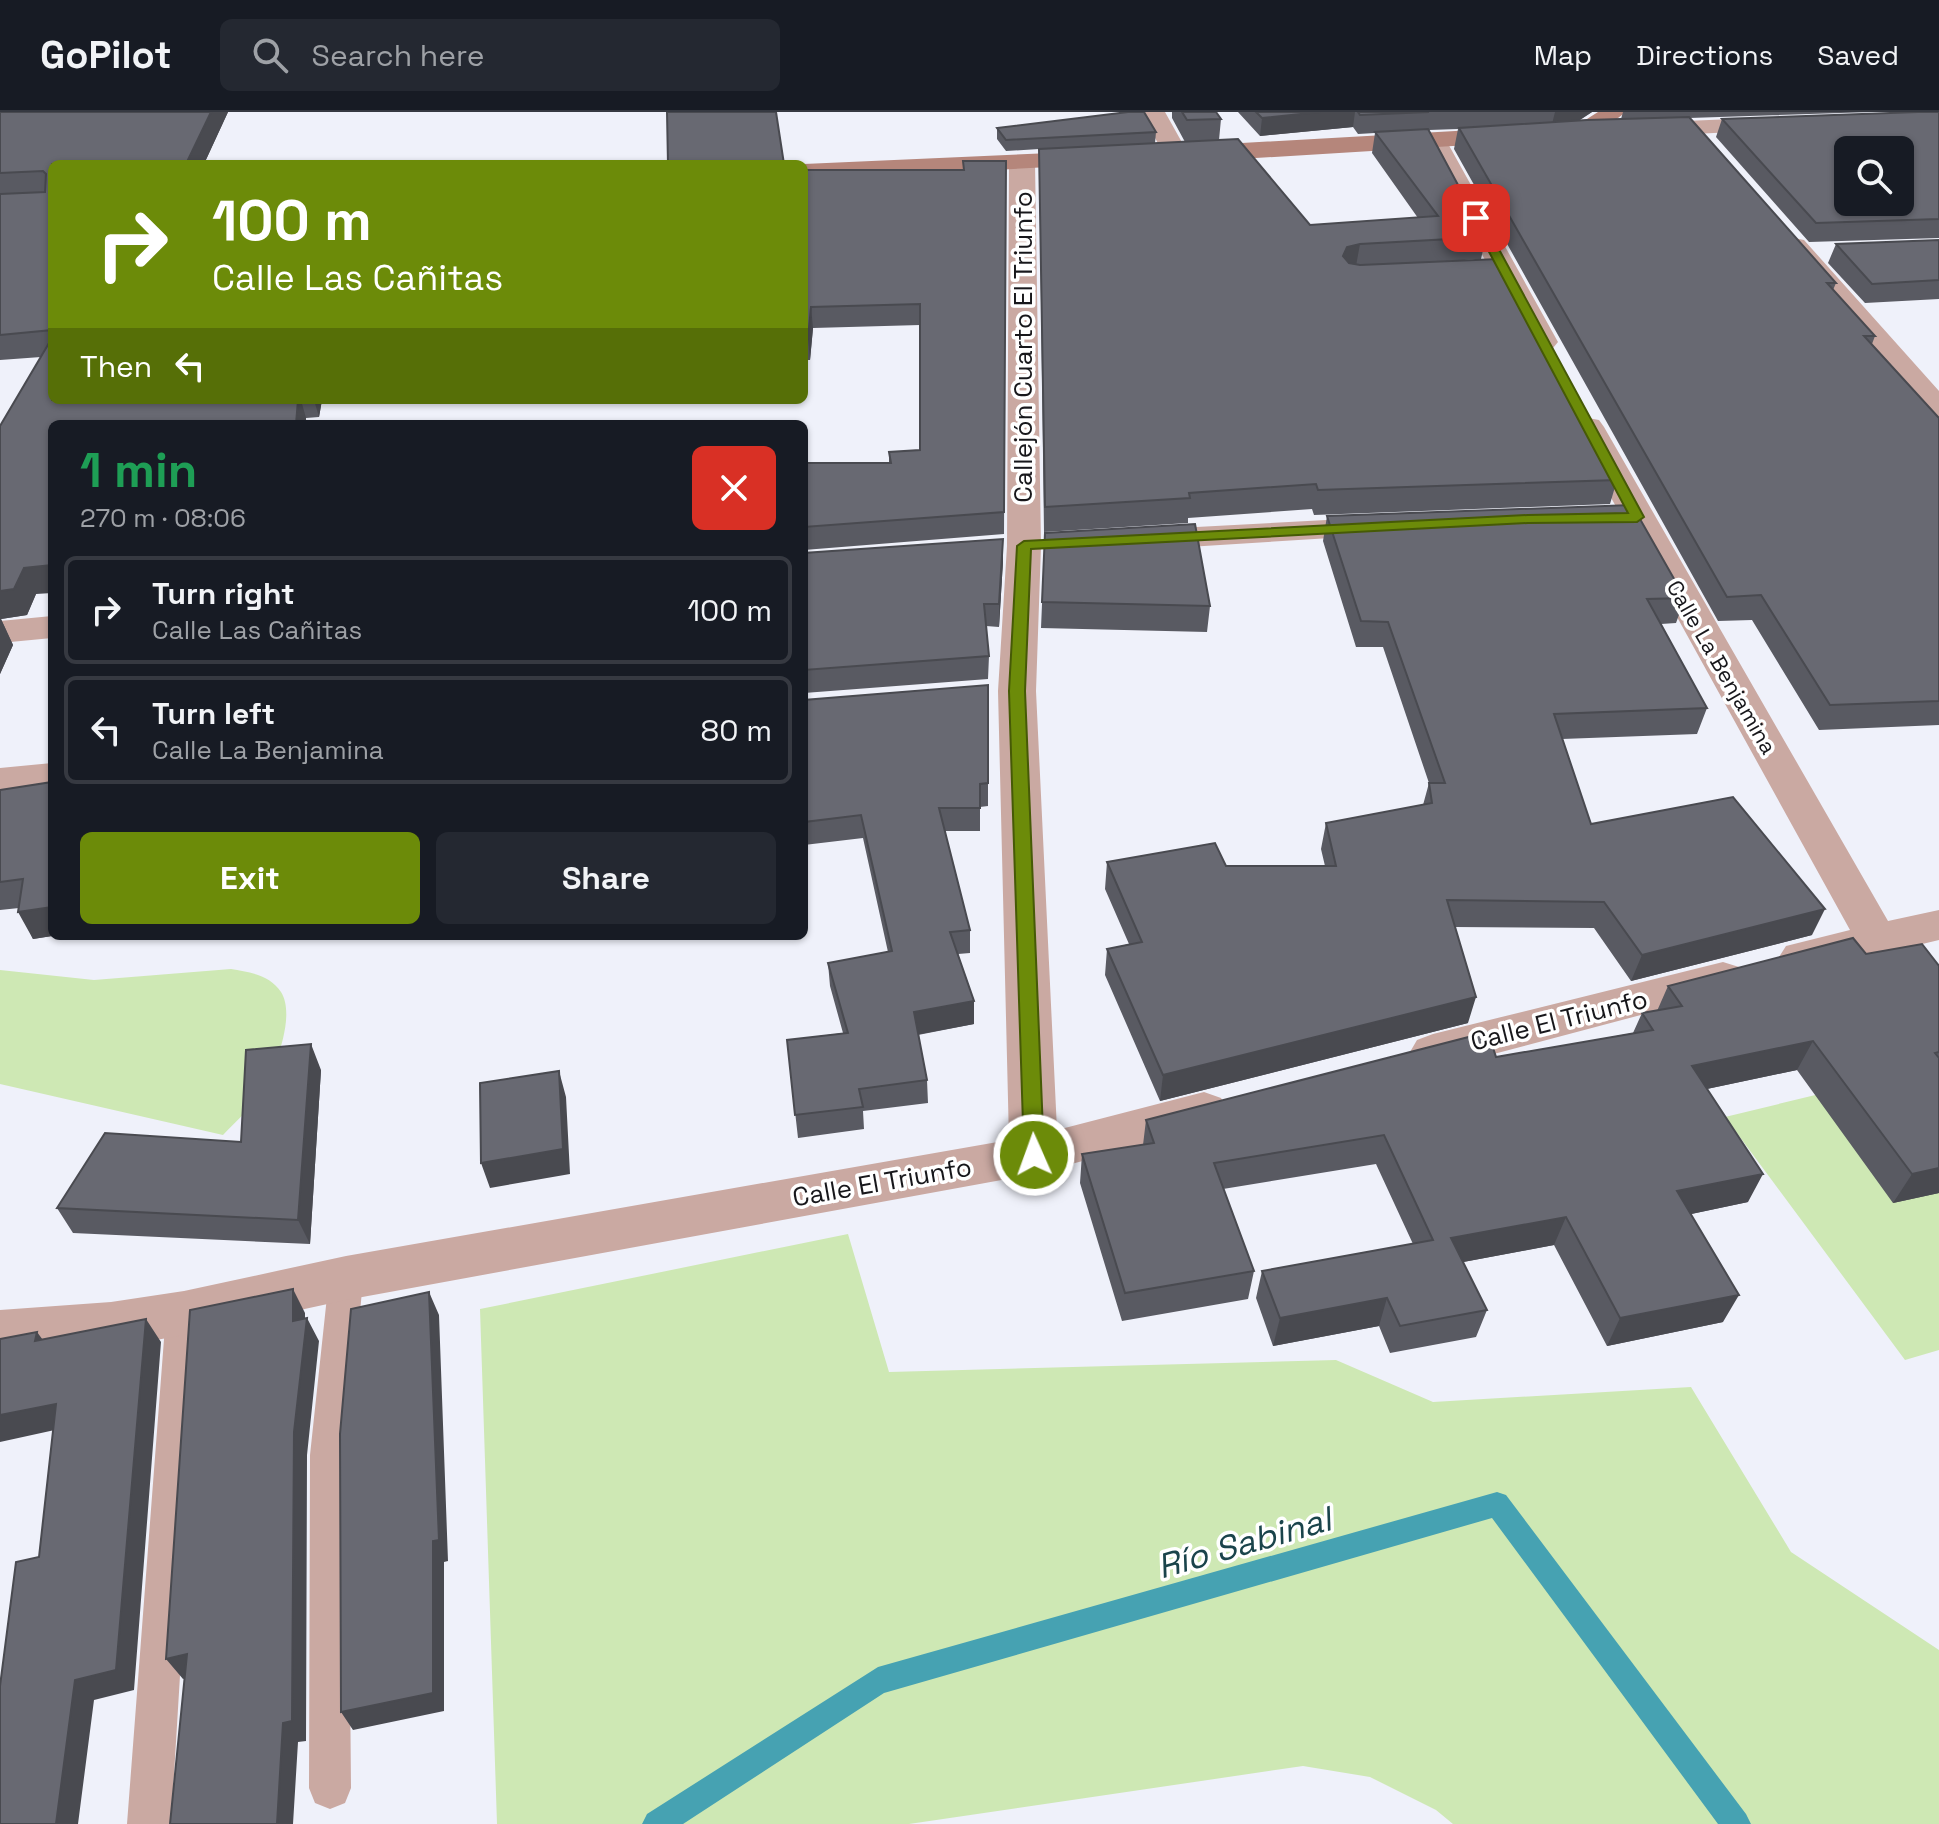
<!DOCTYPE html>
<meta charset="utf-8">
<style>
body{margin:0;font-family:"Space Grotesk",sans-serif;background:#242831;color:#f1f3f6;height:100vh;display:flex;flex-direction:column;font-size:30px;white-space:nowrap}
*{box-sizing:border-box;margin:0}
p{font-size:26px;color:#9ea1a6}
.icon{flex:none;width:44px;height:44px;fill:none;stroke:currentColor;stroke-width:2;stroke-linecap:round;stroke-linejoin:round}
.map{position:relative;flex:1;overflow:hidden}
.drawer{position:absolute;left:48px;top:308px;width:760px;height:520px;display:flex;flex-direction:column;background:#171b24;border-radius:12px;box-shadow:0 2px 6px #0004}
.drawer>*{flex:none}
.top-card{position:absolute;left:48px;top:48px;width:760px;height:244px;border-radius:12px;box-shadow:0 2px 6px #0004;background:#6c8b09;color:#fff;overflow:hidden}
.fabs{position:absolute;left:1834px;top:24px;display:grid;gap:16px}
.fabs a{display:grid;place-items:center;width:80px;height:80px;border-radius:12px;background:#171b24;box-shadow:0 2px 6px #0004;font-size:40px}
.pin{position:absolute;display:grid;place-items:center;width:68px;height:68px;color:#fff;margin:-34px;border-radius:16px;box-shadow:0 4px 12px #0006}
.me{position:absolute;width:88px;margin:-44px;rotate:358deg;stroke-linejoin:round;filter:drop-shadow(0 0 6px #0008)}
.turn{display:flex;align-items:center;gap:28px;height:168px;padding:0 32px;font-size:36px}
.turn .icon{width:104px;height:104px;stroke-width:2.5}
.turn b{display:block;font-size:56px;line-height:68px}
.then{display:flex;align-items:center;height:76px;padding:0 32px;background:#0003;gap:16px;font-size:30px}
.round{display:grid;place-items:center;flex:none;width:84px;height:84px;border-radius:12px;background:#242831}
.overview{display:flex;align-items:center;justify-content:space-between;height:136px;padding:0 32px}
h1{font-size:48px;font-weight:800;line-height:60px;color:#1e9e55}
.button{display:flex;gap:16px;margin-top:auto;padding:16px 32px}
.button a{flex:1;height:92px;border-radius:12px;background:#6c8b09;color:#fff;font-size:32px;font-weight:800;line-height:92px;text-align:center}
.button a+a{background:#242831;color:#f1f3f6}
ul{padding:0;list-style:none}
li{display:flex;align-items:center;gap:24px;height:108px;margin:0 16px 12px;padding:0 16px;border:4px solid #363941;border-radius:12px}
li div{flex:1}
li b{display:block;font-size:30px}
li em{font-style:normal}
header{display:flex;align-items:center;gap:48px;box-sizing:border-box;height:112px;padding:0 40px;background:#171b24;border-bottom:2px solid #363941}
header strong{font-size:38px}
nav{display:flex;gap:44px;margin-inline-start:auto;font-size:28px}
.search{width:560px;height:72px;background:#242831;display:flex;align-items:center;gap:20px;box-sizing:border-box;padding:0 28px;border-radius:12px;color:#9ea1a6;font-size:30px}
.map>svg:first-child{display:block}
</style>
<header>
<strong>GoPilot</strong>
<div class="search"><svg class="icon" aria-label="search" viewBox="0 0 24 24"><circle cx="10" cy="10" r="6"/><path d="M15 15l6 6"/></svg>Search here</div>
<nav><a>Map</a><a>Directions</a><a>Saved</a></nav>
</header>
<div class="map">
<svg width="1939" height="1712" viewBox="0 0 1939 1712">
<rect width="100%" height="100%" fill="#eff1fa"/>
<path fill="#cee8b4" d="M231,857C249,860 270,863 281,880C297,905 273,964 257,986C247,1000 234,1011 223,1023L0,972V858L94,868Z
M1832,979L1939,1041V1238L1905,1248L1725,1005Z
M848,1122L889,1260L1336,1248L1433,1290L1691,1275L1791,1440L1939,1538V1712H1453L1436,1698L1370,1665L1303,1654L909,1712H497L480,1197Z"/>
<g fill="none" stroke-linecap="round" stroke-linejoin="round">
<path fill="#46a2b2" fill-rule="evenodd" d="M1497,1380L1506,1383L1746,1702L1751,1712H1718L1492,1406L884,1581L683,1712H642L647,1702L878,1555Z"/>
<path fill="#caa9a2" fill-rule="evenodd" d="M346,1151L358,1156L363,1166L348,1343L351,1676L345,1691L330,1697L315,1691L309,1676L310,1343L329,1166L334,1156Z
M184,1186L197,1190L202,1201L171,1712H127L166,1201L171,1190Z"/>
<path fill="#caa9a2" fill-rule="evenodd" d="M1141,0H1165L1189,43L1185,48H1167Z
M1781,5L1790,7L1793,12L1790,17L1638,25L1629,23L1626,18L1629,13L1638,11Z
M1434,21L1443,23L1446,28L1558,230L1553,236L1543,239L1533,236L1528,230L1422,28L1425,23Z
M1022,43L1031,46L1035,51L1041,434L1036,579L1057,1018L1204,980L1221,986L1228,999L1221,1012L1034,1062L346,1188L184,1223L111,1236L0,1244V1198L111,1190L184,1179L346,1144L1009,1028L998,579L1007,434L1009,51L1013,46Z
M1794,126L1804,128L1939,279V307L1928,305L1784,140L1780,134L1784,128Z
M1588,306L1599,308L1604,315L1888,809L1939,798V828L1801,861L1786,856L1779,845L1786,834L1850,818L1572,315L1577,308Z
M1383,405L1395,408L1400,415L1395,422L1140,438L1128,435L1123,428L1128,421L1140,418Z
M52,504V526L0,531V509Z
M52,651V677L0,682V656Z
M1723,850L1739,855L1745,866L1739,877L1433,958L1417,952L1410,940L1417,928L1433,922Z"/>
<path fill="#b5867b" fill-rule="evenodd" d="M1598,0H1626L1594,24L1585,26L1190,50L1181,47L1177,42L1181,37L1190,34L1579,12Z
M1097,39L1106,42L1110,47L1106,52L804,68V52Z"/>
</g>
<path fill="#595a62" d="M0,0H228L204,52H52V288H322L319,305L306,306L36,482L27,503L1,507L13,533L0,562V314L41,245L0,248Z
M1172,0H1216L1221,7L1219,28L1310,113L1418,106L1372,41L1375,21L1358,22L1353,15L1260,24L1238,0H1592L1580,8L1621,7L1623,0H1872L1689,6L1836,171L1833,178L1875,224L1872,232L1939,306V613L1819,618L1752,508L1718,509L1454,37L1458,17L1429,18L1486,125L1481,147L1399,152L1617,368L1610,392L1314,403L1312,397L1188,406V411L1044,420L1039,37L1006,39L997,27V16L1156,20L1155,31L1185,30L1172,6Z
M1939,0V126L1809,130L1716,25L1722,7Z
M963,49H1006L1004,422L804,438V351H889V340L920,338V213L813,216L810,248H804V58H963Z
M1939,128V187L1865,191L1828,151L1836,132Z
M1327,404L1685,486L1676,511L1661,512L1707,596L1697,622L1562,627L1591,712L1812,823L1631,869L1594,816L1455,815L1468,911L1160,989L1105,863L1107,837L1129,832L1105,777L1107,750L1226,754H1325L1321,737L1326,711L1423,693L1429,671L1383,535H1356L1323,429Z
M1045,421L1210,494L1207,520L1041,516Z
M804,441L1003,449L999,515L986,514L989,544L988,567L804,581Z
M988,573V694L980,695V719H945L970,818V841L958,842L974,889V912L918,923L927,968L928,991L863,999L864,1017L798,1026L787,928L843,921L830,874L828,851L888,840L863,726L804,733V588Z
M52,670V824L33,827L19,796L0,798V678Z
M1866,842L1939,854V1081L1893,1091L1797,958L1707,977L1748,1090L1691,1102L1723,1210L1607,1234L1554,1133L1463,1150L1487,1198L1476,1225L1390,1241L1379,1214L1273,1234L1256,1186L1262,1159L1413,1132L1376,1052L1223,1077L1254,1159L1248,1187L1122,1209L1080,1071L1082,1042L1143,1033L1146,1008L1633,921L1642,901L1657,899L1668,874Z
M321,958L310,1132L73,1121L57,1096L241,1030Z"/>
<path fill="#494a50" d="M211,0H228L204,52H186Z
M1320,0H1355L1353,15L1260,24L1262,6Z
M1555,0H1592L1578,9L1552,12Z
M1360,132L1356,154L1344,157L1343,144L1347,135Z
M811,195L813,216L810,248L808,227Z
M298,288H301L306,306V312H296Z
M314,288H322L319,305Z
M1003,427V449L999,515V492Z
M52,453V481L36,482L27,503L1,507L13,533L0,562V479L24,456Z
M52,795V824L33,827L18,800Z
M1825,797L1812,823L1631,869L1642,843Z
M1476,885L1468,911L1160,989L1163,963Z
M974,889V912L915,923L914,900Z
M1813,929L1797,958L1678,983L1692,954Z
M311,932L321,958L310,1132L298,1108Z
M559,959L566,985L570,1062L490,1076L481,1051Z
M1939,1056V1081L1893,1091L1912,1062Z
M1763,1062L1748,1090L1663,1108L1677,1079Z
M1566,1105L1554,1133L1442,1154L1451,1126Z
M293,1177L305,1201V1224L307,1206L319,1229L307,1343L306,1629L298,1630L293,1712H277Z
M429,1180L439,1203L448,1449L444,1450V1599L353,1618L341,1600Z
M1739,1183L1723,1210L1607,1234L1620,1206Z
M1387,1186L1379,1214L1273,1234L1280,1206Z
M146,1207L161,1230L134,1578L94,1588L78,1712H56L75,1568Z
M37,1220L54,1243L35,1229Z
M56,1292L73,1314L0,1330V1303Z
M187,1542L203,1562L183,1567L166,1547Z"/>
<path fill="#686972" stroke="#494a50" stroke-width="2" fill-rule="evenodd" d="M0,0H211L186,52H52V218L0,223V82L45,80L46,62L43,59L0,61Z
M667,0H776L784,52H668Z
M1128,0H1144L1156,20L1006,28L997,16Z
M1182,0H1216L1221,7L1187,8Z
M1256,0H1320L1262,6Z
M1358,0H1429L1360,3Z
M1918,0H1939V107L1816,111L1722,7ZM1848,38H1900V90H1848Z
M1689,5L1836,171H1827L1875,224H1864L1939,306V589L1830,593L1761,483L1727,485L1459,16L1587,8Z
M1428,17L1486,125L1360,132L1347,135L1343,144L1349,151L1360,153L1498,147L1617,368L1318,378L1316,372L1189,381L1190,386L1045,395L1039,37L1238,27L1310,113L1438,104L1375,20Z
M963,49H1006L1004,400L804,415V351H891L889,340L920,338V192L811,195L808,227H804V58H964Z
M1939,128V168L1872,172L1836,132Z
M52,226V288H298L296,312H52V453L24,456L14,477L0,479V314Z
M1632,393L1685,486L1647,487L1707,596L1554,602L1591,712L1733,685L1825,797L1642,843L1604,790L1447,788L1476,885L1163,963L1107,837L1142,830L1107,750L1215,731L1226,754H1336L1326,711L1432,691L1429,671H1445L1388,510L1361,509L1327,404Z
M1195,412L1210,494L1042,490L1045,421Z
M1003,427L999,492H984L989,544L804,558V441Z
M988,573V671L980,672V696H939L970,818L950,820L974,889L914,900L927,968L859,977L863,995L795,1003L787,928L848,921L828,851L892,839L861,703L804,710V588Z
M52,670V795L18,800L23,767L0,770V678Z
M1853,826L1866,842L1922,832L1939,854V940L1935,941L1939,946V1056L1912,1062L1813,929L1692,954L1763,1062L1677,1079L1739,1183L1620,1206L1566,1105L1451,1126L1487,1198L1400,1214L1387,1186L1280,1206L1262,1159L1433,1128L1384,1023L1214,1051L1254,1159L1125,1181L1082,1042L1154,1031L1146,1008L1488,920L1496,945L1653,918L1642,901L1682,894L1668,874Z
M311,932L298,1108L57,1096L105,1021L241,1030L246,938Z
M559,959L563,1037L481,1051L480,971Z
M293,1177V1209L307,1206L294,1320L292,1609L283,1611L277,1712H170L187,1542L166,1547L190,1198Z
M429,1180L439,1428L433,1429V1581L341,1600L340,1322L351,1197Z
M146,1207L116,1558L75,1568L56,1712H0V1574L16,1450L39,1445L56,1292L0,1303V1227L37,1220L35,1229Z"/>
<path fill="#6c8b09" stroke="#465a06" stroke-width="2" d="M1476,103L1482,106L1644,405L1637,410L1528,411L1031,437L1025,579L1044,1043L1041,1049H1027L1024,1043L1009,579L1017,434L1024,429L1528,403L1628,401L1471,106Z"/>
<g text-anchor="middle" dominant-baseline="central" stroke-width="7" stroke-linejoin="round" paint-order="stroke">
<g font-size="22" fill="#17171b" stroke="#fff">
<text transform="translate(1722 555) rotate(60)">Calle La Benjamina</text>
</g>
<g font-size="26" fill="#17171b" stroke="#fff">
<text transform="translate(1023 235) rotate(-90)">Callejón Cuarto El Triunfo</text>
<text transform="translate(1559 908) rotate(-14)">Calle El Triunfo</text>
<text transform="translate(882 1070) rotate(-10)">Calle El Triunfo</text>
</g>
<g font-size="34" font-style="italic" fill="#1a444b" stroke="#fff">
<text transform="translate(1244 1431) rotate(-16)">Río Sabinal</text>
</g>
</g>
</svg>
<div class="fabs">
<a><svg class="icon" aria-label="search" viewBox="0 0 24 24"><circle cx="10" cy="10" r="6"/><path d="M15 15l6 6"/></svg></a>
</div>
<div class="pin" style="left:1476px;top:106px;background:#d93025"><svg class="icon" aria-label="arrive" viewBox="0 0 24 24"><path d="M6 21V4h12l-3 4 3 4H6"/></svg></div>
<svg class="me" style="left:1034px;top:1043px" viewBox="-20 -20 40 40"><circle r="17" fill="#6c8b09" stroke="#fff" stroke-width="3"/><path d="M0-11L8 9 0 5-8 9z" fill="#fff"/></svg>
<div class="top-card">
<div class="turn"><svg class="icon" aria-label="right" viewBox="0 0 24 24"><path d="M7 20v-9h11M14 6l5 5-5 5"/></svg><div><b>100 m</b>Calle Las Cañitas</div></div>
<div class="then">Then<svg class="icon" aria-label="left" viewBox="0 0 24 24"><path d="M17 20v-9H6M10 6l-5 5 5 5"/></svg></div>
</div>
<section class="drawer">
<div class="overview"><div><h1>1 min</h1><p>270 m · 08:06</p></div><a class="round" style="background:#d93025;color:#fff"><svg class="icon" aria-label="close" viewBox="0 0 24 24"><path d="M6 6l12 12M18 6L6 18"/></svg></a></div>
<ul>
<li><svg class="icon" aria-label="right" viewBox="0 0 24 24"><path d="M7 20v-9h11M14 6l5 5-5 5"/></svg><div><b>Turn right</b><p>Calle Las Cañitas</p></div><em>100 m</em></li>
<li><svg class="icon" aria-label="left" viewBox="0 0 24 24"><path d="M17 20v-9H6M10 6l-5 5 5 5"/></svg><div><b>Turn left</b><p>Calle La Benjamina</p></div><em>80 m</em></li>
</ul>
<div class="button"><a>Exit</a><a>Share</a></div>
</section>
</div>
